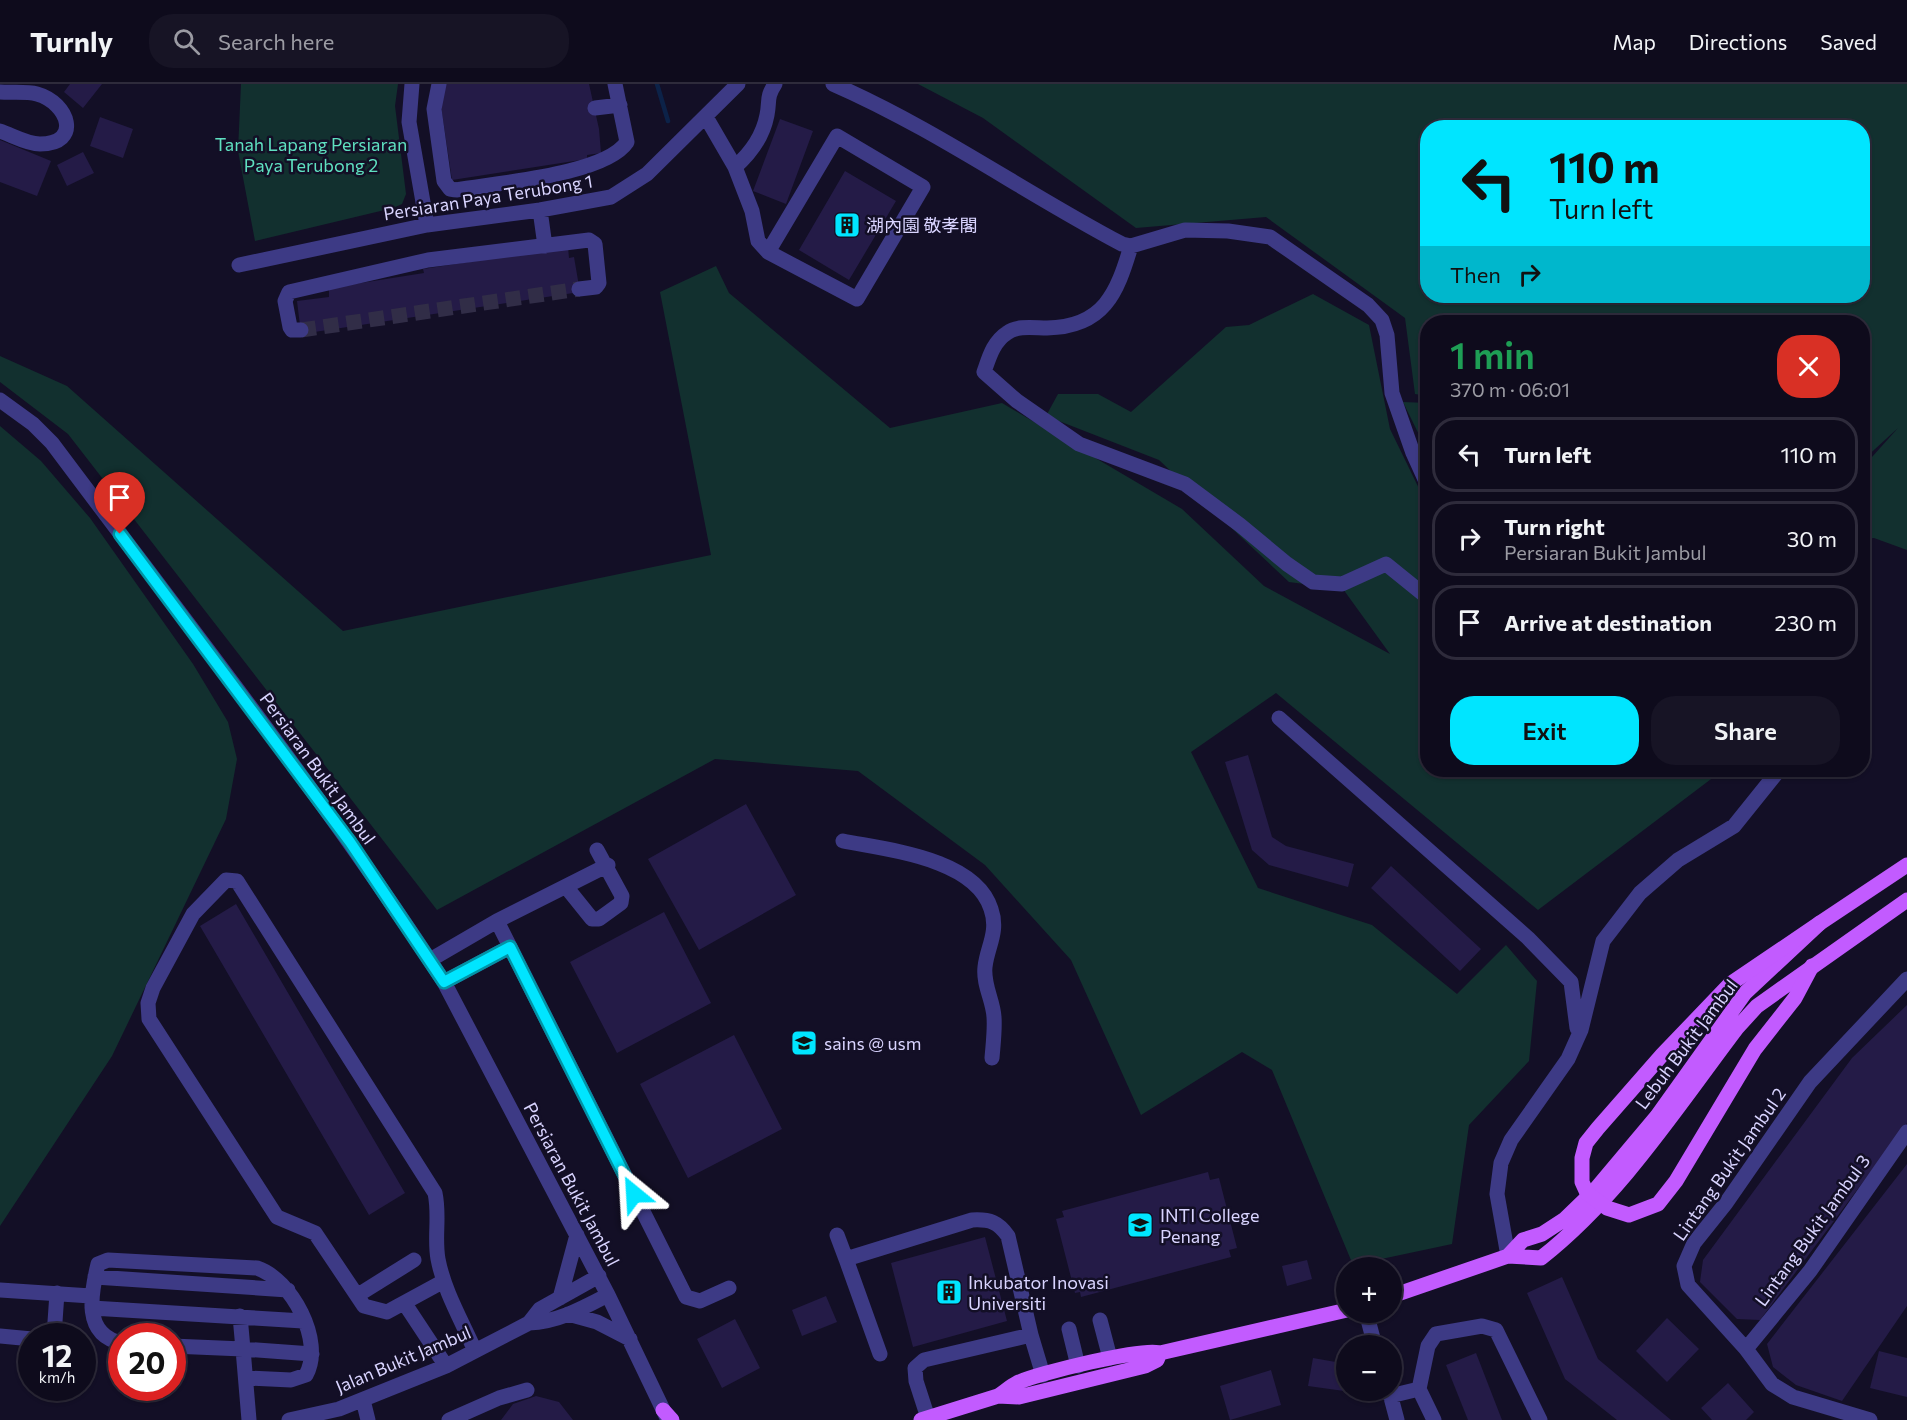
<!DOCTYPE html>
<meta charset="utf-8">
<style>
body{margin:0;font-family:Commissioner,"Noto Sans SC",sans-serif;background:#171425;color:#f1f3f6;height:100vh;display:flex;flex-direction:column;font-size:22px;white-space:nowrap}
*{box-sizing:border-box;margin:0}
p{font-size:20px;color:#9b9ba3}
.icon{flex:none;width:33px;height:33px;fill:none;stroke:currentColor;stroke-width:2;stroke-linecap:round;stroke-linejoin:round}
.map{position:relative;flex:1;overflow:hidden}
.panel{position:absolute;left:1420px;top:231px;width:450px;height:462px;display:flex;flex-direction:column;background:#0e0b1c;border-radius:24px;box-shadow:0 2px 4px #0004,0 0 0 2px #2e2b3b}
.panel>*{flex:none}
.hud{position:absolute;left:1420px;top:36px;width:450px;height:183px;border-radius:24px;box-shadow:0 2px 4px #0004,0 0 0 2px #2e2b3b;background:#00e5ff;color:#111;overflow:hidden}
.fabs{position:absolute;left:1336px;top:1173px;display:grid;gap:12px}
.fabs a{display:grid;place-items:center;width:66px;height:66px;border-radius:50%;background:#0e0b1c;box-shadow:0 2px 4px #0004,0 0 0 2px #2e2b3b;font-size:30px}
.speed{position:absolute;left:18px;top:1239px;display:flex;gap:12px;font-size:30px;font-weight:700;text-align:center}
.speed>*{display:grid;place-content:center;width:78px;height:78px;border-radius:50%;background:#0e0b1c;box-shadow:0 2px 4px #0004,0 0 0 2px #2e2b3b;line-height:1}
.speed small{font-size:15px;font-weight:400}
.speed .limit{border:9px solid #d22;background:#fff;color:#111}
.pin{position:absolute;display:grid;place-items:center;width:51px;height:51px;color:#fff;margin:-62px -26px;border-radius:50% 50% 50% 0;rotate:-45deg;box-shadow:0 0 6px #0007}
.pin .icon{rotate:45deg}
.me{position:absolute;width:66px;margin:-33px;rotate:333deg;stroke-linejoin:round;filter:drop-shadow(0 0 4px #0008)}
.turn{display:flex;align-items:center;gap:21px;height:126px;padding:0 30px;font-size:27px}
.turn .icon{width:78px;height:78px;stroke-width:2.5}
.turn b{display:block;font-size:42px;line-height:51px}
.then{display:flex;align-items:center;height:57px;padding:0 30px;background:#0003;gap:12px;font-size:22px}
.round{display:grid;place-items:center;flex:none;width:63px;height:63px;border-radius:24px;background:#171425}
.head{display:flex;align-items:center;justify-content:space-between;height:102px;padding:0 30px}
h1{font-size:36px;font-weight:600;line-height:45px;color:#1e9e55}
.action{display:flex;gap:12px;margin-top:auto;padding:12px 30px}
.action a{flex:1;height:69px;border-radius:24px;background:#00e5ff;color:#111;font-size:24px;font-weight:600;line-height:69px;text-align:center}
.action a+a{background:#171425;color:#f1f3f6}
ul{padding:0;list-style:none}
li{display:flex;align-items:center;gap:18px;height:75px;margin:0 12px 9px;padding:0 18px;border:3px solid #2e2b3b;border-radius:24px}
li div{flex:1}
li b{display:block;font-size:22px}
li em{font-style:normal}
header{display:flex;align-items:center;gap:36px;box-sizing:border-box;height:84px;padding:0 30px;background:#0e0b1c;border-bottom:2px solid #2e2b3b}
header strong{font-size:28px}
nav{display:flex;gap:33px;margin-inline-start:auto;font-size:21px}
.search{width:420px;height:54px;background:#171425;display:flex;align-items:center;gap:15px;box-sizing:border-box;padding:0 21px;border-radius:24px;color:#9b9ba3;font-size:22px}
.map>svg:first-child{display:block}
</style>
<header>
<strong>Turnly</strong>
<div class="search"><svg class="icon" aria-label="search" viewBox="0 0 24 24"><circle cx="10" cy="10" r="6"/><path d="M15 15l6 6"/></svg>Search here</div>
<nav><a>Map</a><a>Directions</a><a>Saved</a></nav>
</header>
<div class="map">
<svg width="1907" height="1336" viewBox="0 0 1907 1336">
<rect width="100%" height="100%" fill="#130f26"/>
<path fill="#12302f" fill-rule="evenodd" d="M241,0H398L395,22L406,110L402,120L393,124L255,157L238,67Z
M918,0H1907V466L1874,454L1863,455V383L1898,344L1863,376V238H1428V312L1415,310L1405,234L1266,133L1136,144L983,34ZM1428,44H1863V212H1428Z
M716,182L729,209L890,344L1002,319L1182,425L1264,502L1390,570L1343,505L1289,498L1159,376L1046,332L1058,310H1098L1131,328L1226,243L1249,241L1313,210L1369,241L1390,345L1428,423V686H1723L1538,826L1276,609L1191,668L1258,804L1372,841L1457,910L1506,861L1537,897L1529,977L1469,1041L1452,1160L1353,1181L1272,986L1242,968L1141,1031L1071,876L985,781L858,687L715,675L437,826L68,350L0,298V272L67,302L343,547L711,471L660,208Z
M1403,318L1428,319V369Z
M0,342L41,377L90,434L193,580L228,638L237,675L226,735L112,972L0,1142Z"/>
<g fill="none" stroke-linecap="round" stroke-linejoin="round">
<path stroke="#0c2248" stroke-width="4.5" d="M657,0L668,37"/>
</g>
<path fill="#241b47" d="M70,0H102L83,24L64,8Z
M446,0H589L599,45L601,69L587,71V75L452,96L441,22Z
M100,33L133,45L123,74L90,62Z
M780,35L813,47L786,120L753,107Z
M0,56L51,77L37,112L0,98Z
M83,68L94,89L67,102L57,81Z
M845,87L896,117L849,196L799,166Z
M568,163L569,174L574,173L580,208L301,250L297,217L329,213V204L424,189L423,185Z
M1248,671L1272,753L1286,762L1354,780L1348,803L1269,781L1252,766L1225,678Z
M746,720L796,811L699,866L648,775Z
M1391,782L1481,865L1460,887L1371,804Z
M236,820L405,1109L369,1131L200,842Z
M664,828L711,919L617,969L570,878Z
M1907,921V1039L1760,1236L1737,1235L1700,1198L1703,1176L1852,974Z
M734,951L782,1045L688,1094L640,1000Z
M1907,1080V1222L1842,1317L1796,1301L1773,1283L1767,1260Z
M1208,1088L1210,1096L1219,1094L1237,1164L1229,1166L1231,1173L1081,1213L1080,1208L1075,1209L1056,1135L1064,1133L1062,1127Z
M985,1153L1007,1237L913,1263L891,1179Z
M1307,1176L1312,1195L1287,1202L1282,1182Z
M1562,1193L1598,1275L1671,1336H1617L1565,1295L1527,1209Z
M826,1212L837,1238L802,1252L792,1226Z
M1667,1234L1699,1265L1667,1298L1636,1267Z
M735,1235L760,1284L722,1304L697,1255Z
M1879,1267L1907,1274V1313L1870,1304Z
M1476,1269L1502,1336H1468L1446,1281Z
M1313,1274L1347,1280L1344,1307L1308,1302Z
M1271,1286L1281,1321L1230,1336L1220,1302Z
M1728,1299L1754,1328L1746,1336H1712L1701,1324Z
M536,1312L559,1318L573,1336H501L513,1320Z"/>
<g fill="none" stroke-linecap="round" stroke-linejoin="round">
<path stroke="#312d47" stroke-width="15" stroke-dasharray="15 8" stroke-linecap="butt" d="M301,246L579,205"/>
<path stroke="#3d3a85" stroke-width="15" d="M412,0L409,38L427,141
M439,0L434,25L444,97L450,105L456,106C495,99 605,91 627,58L615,0
M833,0C934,44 1025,109 1122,160L1131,162L1185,146L1228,147L1270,153L1368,221L1382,236L1387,251L1392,309L1413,369L1428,402
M0,8C11,9 26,7 37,10C69,19 82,60 40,60C27,60 12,51 0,47
M595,24L620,21
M706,33L735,83L752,127L758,157L768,168
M837,52L923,103L857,215L768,168Z
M735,83C751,69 763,52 767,31C770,16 766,14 775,0
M540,126L545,162
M1131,162C1117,209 1104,243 1047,244C1034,244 1018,241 1007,249C993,258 989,274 984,288L1017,317L1079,360L1185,400L1240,441L1287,480L1313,498L1342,500L1386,480L1428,514
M239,181L427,141L540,126L611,113L647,90L738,0
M301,246H292L290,243L285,217L289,208L428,176L589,156L595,160L599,199L596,203L579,205
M0,316L33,340L52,359C185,537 323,712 444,898L608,1211L668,1336
M1279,634L1528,854L1571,898L1577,944
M843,757C887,766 975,774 991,825C999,848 987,863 985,883C983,901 993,916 994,933C995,946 993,961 992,974
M567,804L592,835H599L621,819L622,812L597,766
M497,837L686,1213L700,1217L729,1204
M430,876L497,837L608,781
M444,898L510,863
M837,1151L846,1175L972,1136C990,1135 998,1138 1008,1152L1031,1251L1043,1291
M1508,1172L1497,1110L1501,1079L1511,1056L1568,975L1581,946L1603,857L1640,809L1678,776L1734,742L1779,686
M846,1175L880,1270
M95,1193L288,1206
M444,1197L387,1228L364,1222L315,1149L277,1133L149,935L148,919L153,904L193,830L226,796L237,797L435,1109C440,1132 434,1153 438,1175C444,1207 462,1237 475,1267
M0,1206L91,1212
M358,1211L414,1176
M560,1214L577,1151
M405,1220L446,1282
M92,1224L303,1237
M1366,1228L1375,1262
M568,1230L597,1238L630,1255
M240,1232L243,1265L312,1270
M1100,1236L1110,1274
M529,1239C558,1238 583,1224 608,1211
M1069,1245L1078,1282
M0,1252L32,1255
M54,1252L57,1209
M122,1259C82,1251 91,1209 98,1180L108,1176L257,1184C291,1195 325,1257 306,1291L291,1296L246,1294
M172,1262L243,1265L249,1336
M1746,1265L1810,1187L1907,1048
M1419,1305L1428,1262L1436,1250L1482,1242L1496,1246L1540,1336
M1419,1305L1434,1336
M1389,1306L1397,1336
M1390,1312L1419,1305
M363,1316L368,1336
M928,1334L916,1297L915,1284L924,1276L1031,1251
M289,1336L339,1325L446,1282L529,1239L540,1225L599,1192
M449,1336L499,1314L527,1306
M1870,1336L1793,1313L1772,1300L1746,1265L1688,1201L1684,1182L1694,1159L1726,1119L1810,998L1907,895"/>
<path stroke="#c25bff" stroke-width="15" d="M1508,1172L1541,1174C1620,1112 1677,1023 1737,944L1757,922L1907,816
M1392,1212L1508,1172L1523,1156L1542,1150L1565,1135L1594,1107L1657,1032L1745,909L1820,839L1907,781
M998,1312C1004,1308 1011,1302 1017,1299C1034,1290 1149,1262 1160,1269L1347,1226
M663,1326L672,1336
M921,1336L998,1312L1019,1313L1145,1282L1157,1276L1160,1269"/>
<path stroke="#c25bff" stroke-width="15" d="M1812,882L1795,914L1755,965L1676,1097L1658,1120L1629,1131L1607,1124L1587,1109L1582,1098V1074L1586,1059L1598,1044L1662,971L1730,900L1820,839"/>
</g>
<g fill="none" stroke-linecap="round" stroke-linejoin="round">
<defs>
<path id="route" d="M120,450L350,758L444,898L510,863L634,1110"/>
</defs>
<use href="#route" stroke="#0095a6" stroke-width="15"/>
<use href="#route" stroke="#00e5ff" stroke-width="10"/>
</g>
<defs>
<symbol id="building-square" viewBox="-11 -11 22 22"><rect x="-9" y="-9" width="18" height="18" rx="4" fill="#00e5ff" stroke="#130f26"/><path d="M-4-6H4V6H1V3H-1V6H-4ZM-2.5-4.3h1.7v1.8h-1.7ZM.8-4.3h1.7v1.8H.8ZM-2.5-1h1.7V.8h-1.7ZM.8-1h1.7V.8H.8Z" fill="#111"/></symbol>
<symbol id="university-square" viewBox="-11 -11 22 22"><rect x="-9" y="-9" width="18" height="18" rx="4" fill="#00e5ff" stroke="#130f26"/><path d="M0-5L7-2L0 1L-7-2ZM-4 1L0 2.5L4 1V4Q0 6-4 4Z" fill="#111"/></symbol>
</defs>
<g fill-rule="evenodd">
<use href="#building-square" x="832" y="126" width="30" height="30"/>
<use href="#university-square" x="789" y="944" width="30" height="30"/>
<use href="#university-square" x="1125" y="1126" width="30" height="30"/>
<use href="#building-square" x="934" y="1193" width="30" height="30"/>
</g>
<g text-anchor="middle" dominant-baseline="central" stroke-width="5" stroke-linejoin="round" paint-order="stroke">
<g font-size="18" fill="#5fe0c0" stroke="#130f26">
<text x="311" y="60">Tanah Lapang Persiaran<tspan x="311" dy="21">Paya Terubong 2</tspan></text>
</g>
<g font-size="18" fill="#d9d4ff" stroke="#130f26">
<text transform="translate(488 113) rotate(-9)">Persiaran Paya Terubong 1</text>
<text transform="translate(318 684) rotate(54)">Persiaran Bukit Jambul</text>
<text transform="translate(1686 960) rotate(-53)">Lebuh Bukit Jambul</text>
<text transform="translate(1729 1080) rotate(-55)">Lintang Bukit Jambul 2</text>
<text transform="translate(572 1100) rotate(62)">Persiaran Bukit Jambul</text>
<text transform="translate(1812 1146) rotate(-54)">Lintang Bukit Jambul 3</text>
<text transform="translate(403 1275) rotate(-23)">Jalan Bukit Jambul</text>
</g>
<g font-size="18" fill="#d9d4ff" stroke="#130f26" text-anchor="start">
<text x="866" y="141">湖內園 敬孝閣</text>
<text x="824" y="959">sains @ usm</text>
<text x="1160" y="1131">INTI College<tspan x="1160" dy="21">Penang</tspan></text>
<text x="968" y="1198">Inkubator Inovasi<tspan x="968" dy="21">Universiti</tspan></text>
</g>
</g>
</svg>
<div class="fabs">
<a>+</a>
<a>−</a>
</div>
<div class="speed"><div>12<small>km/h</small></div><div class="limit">20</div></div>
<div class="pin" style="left:120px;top:450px;background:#d93025"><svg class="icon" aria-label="arrive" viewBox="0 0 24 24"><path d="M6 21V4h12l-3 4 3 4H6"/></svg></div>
<svg class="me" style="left:634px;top:1110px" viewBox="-20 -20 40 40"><path d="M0-17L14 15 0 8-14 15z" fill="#00e5ff" stroke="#fff" stroke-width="4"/></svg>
<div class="hud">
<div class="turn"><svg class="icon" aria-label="left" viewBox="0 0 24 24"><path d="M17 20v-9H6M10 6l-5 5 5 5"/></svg><div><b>110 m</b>Turn left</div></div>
<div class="then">Then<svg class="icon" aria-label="right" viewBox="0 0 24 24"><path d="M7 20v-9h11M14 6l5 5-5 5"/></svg></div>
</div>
<section class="panel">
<div class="head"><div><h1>1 min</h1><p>370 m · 06:01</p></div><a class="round" style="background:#d93025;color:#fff"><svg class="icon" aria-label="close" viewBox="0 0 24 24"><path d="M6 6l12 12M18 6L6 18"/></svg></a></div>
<ul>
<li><svg class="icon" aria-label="left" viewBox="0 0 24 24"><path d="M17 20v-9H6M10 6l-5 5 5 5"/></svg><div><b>Turn left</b></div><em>110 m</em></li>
<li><svg class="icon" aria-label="right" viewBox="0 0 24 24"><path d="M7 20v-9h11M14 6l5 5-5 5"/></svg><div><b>Turn right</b><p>Persiaran Bukit Jambul</p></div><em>30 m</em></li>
<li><svg class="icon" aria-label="arrive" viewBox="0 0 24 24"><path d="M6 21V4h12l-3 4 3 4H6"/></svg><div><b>Arrive at destination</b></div><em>230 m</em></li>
</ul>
<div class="action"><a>Exit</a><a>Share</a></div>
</section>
</div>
